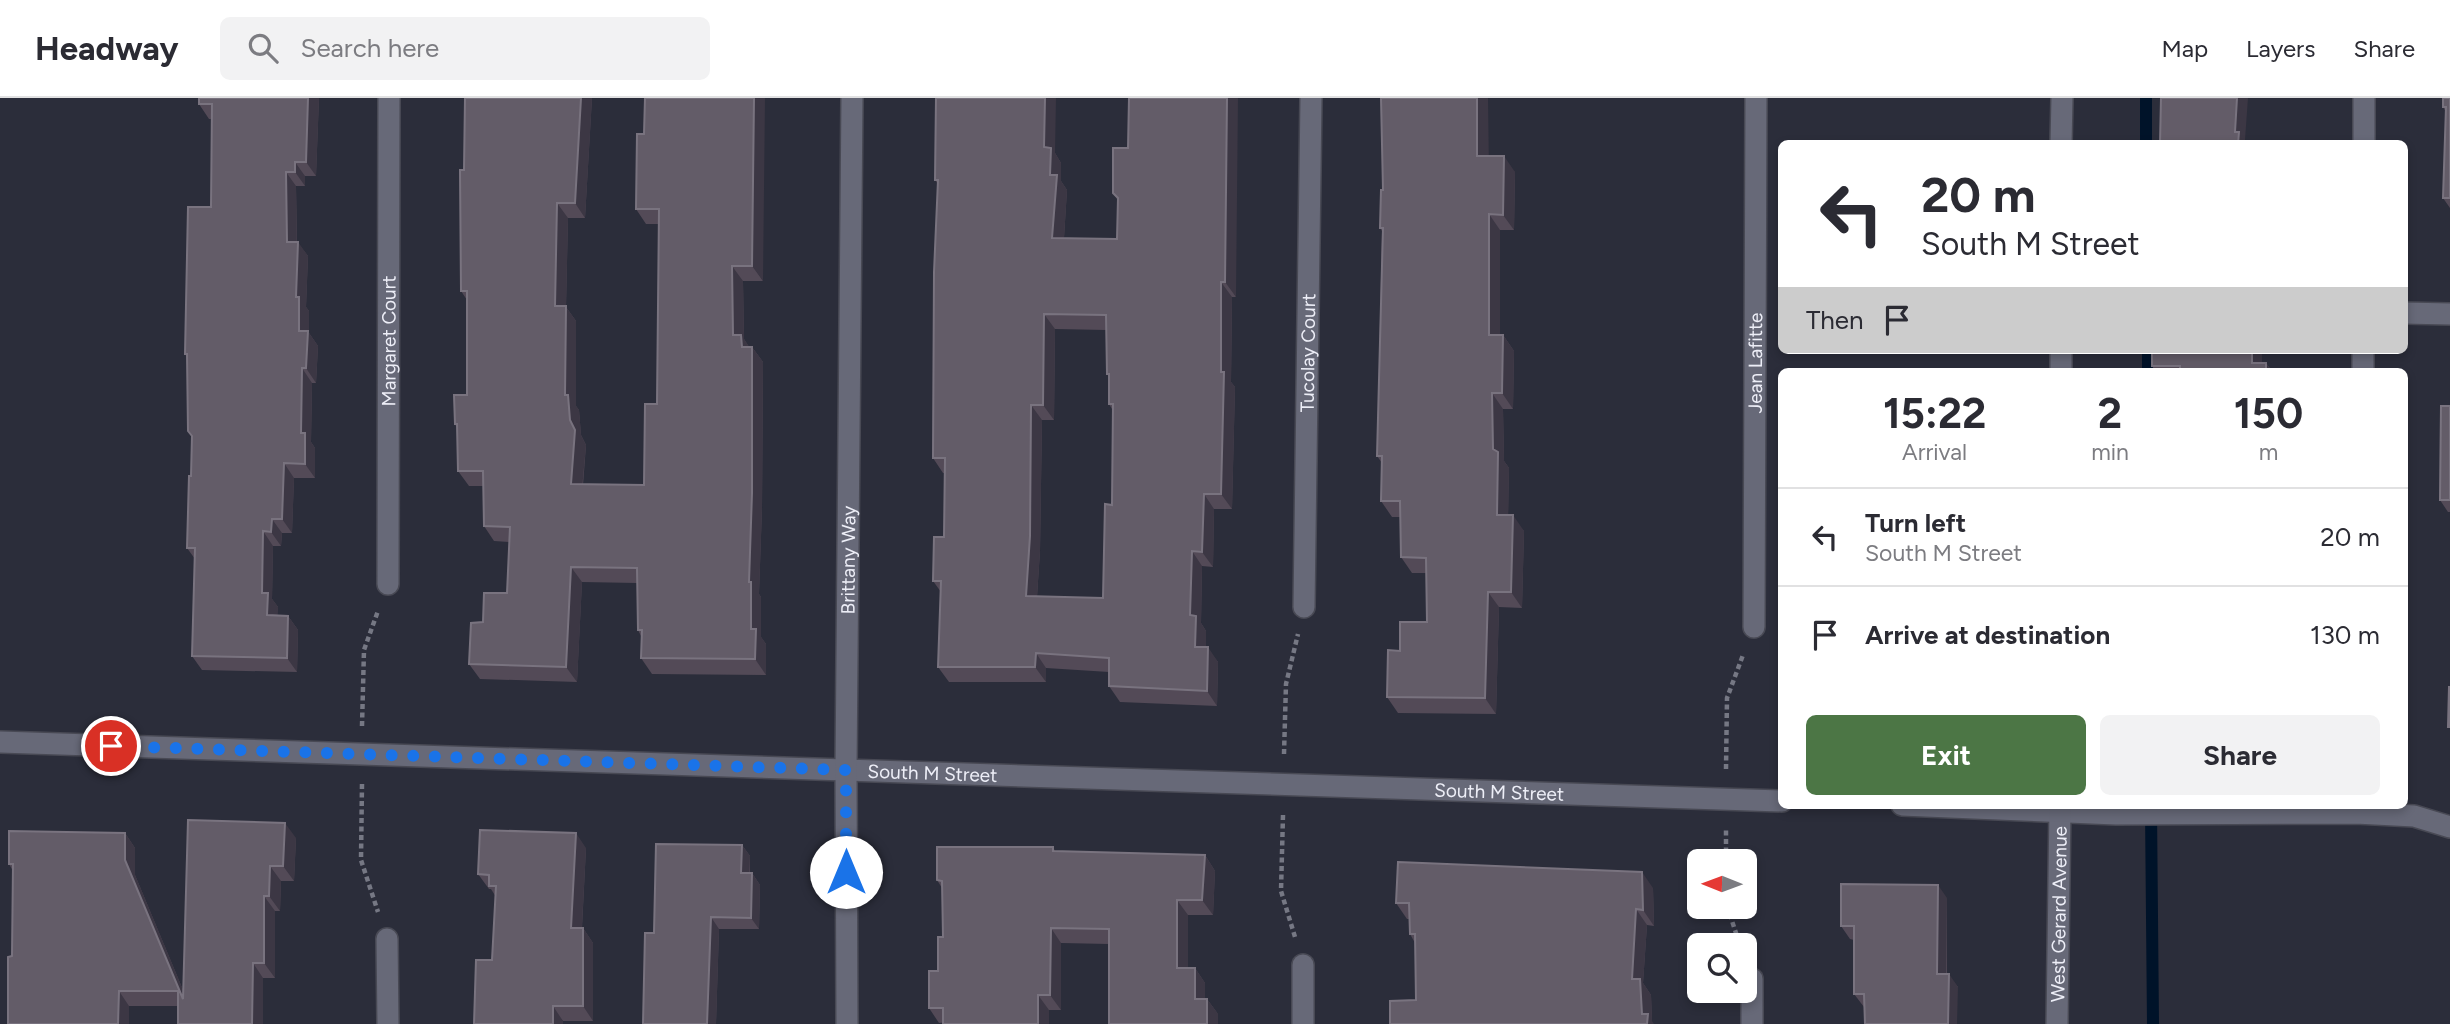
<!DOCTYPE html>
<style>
body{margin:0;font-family:Figtree,sans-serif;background:#f2f2f3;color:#2b2b33;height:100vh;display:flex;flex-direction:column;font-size:26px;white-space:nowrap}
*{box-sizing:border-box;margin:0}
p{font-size:23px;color:#7c7c81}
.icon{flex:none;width:38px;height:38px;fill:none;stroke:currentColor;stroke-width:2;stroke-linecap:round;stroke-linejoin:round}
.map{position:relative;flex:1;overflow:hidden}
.side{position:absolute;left:1778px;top:270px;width:630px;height:441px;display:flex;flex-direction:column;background:#fff;border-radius:10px;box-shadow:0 4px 10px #0003}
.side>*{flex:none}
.banner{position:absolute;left:1778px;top:42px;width:630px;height:214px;border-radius:10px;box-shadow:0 4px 10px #0003;background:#fff;color:#2b2b33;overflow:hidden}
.needle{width:46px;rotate:271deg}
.fabs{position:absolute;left:1687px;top:751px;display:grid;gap:14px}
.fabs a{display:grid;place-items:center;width:70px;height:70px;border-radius:10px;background:#fff;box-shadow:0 4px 10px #0003;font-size:35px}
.pin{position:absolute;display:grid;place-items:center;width:60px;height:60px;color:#fff;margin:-30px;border:4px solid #fff;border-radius:50%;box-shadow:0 2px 7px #0007}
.me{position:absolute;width:77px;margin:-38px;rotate:0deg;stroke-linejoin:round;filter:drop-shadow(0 0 5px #0008)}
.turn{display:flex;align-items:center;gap:24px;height:147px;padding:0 28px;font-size:32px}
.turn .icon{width:91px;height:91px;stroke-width:2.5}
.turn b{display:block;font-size:49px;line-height:60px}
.then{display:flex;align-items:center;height:66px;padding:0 28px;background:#0003;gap:14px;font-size:26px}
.eta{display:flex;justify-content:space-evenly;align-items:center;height:119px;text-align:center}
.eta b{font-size:42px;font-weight:700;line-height:49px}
.primary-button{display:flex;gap:14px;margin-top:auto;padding:14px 28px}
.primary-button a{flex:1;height:80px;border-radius:10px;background:#4c7645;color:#fff;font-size:28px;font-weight:700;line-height:80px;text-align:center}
.primary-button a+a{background:#f2f2f3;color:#2b2b33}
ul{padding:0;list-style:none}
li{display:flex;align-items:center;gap:21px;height:98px;padding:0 28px;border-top:2px solid #e1e1e2}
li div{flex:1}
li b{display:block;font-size:26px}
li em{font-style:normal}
header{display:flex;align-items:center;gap:42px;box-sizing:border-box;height:98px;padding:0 35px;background:#fff;border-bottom:2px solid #e1e1e2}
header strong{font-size:33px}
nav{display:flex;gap:38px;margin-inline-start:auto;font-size:24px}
.search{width:490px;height:63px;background:#f2f2f3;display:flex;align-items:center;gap:18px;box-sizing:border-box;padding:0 24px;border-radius:10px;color:#7c7c81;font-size:26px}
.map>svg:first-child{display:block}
</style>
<header>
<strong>Headway</strong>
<div class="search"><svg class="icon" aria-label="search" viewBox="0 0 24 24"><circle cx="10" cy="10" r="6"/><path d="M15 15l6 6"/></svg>Search here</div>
<nav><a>Map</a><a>Layers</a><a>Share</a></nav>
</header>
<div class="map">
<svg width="2450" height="926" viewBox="0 0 2450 926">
<rect width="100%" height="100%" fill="#2b2d3a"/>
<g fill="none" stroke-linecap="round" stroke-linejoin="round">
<path stroke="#001329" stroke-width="12" d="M2146,0V46
M2148,252V273
M2151,711L2153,926"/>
<defs>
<g id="minor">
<path d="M2061,46L2062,0"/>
<path d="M2364,46V0"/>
<path d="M2404,215L2450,216"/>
<path d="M2061,273V252"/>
<path d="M2363,273V252"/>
<path id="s1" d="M388,486L389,0"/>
<path id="s2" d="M1304,509L1311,0"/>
<path id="s3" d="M1754,529L1756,0"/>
<path id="s4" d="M0,644L1782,703"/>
<path d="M1902,707L2116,716L2356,715L2414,718L2450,729"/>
<path d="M387,841L388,926"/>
<path id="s5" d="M847,926L846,672L852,0"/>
<path d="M1303,926V867"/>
<path d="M1752,926V881"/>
<path id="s6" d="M2057,926L2060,707"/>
</g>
</defs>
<use href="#minor" stroke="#484954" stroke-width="24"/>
<path stroke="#767884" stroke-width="4.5" stroke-dasharray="5 3.5" stroke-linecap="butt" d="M362,628L364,552L378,513
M1284,656L1286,586L1298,536
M1726,671L1727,600L1743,557
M362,686L361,762L378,814
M1283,717L1281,793L1295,839
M1726,763V732
M1727,808L1740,847"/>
<use href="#minor" stroke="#676978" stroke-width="21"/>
</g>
<path fill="#534a57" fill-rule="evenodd" d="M199,0H319L316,78H305V88H296L297,144L308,158L306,209L309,213V235L318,248L316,285H312L311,344L315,350V380H294L292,435H282L281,448H273L272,501L278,509L277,517L288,518L298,532L297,574L202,572L192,558L195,461L187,450L191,378L192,338L188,261L185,256L211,109L212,21H209L199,6Z
M592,0L585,120H568L566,209L576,223V308L579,312L581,337L586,347L583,387H644L657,306L659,126H646L636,111L644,36L645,0L763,183H743L744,241L749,249H752L763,264L762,410L759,496L761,499V539L766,546V577L652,576L641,560V538L638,532L637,485L582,484L577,584L480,581L469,566L483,524L507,495L509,444L494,443L484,428L483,388H469L458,373L457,330L455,326L467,297V202L461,193L464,72Z
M1129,0L1236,199H1232L1231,284L1235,289L1232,411H1214L1213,469L1202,468L1201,525L1206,533V549L1218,564L1217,608L1120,604L1109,588V574L1046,570V584H949L938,569L941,494L933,483L944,439L945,375H943L933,360L938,86L935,82L1055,55L1061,65V83L1067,92L1064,140L1117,141V101L1113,95L1128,50ZM1055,231L1106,232L1107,276L1109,279V306L1112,311V407L1103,500L1037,499L1040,453L1042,322H1054Z
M1381,0H1488V58L1515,74L1514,132H1500V237H1503L1514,253L1513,311H1503L1504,363L1509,370L1508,417L1524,433L1522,510L1499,509L1496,616L1398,615L1387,599L1400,553L1427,524L1426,475H1412L1401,459L1400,419H1392L1381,403L1382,365L1377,358L1382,133L1380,130L1383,92Z
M2450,0V110L2443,100L2446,14L2443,9Z
M2152,252H2262V265H2266L2272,273H2155L2152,268Z
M2450,308V414H2448L2440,402Z
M188,722L296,740L294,783H281L280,813H275V880H263V926H178V908H129V926H8L12,858L13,773L9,766L125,735L135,750V777L183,892Z
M742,747L750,758V775H752L760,787L759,831H719L716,926L654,835Z
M1053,749L1055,753L1205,757L1215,773L1213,817H1188V870H1195L1205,885V901H1207L1218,916L1109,846L1061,845V912H1049L939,925L929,910L938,873L943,839L942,790L937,782Z
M586,750L582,830H583L593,845V923H563L492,862L496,799L491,791H489L478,776Z
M1653,790L1654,828L1647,827L1643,885L1651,897L1652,923L1416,902L1415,845L1410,836L1409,821H1407L1396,805Z
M1947,800V876L1958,889L1864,909L1854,896V842L1850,841L1841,828Z"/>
<path fill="#3c3744" d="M308,0H319L316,78L306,64Z
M581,0H592L585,120L575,105Z
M754,0H765L763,183L752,168Z
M1045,0H1056L1055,55L1061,65V83L1067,92L1063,155L1052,140L1044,49Z
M1227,0H1238L1236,199L1225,184Z
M1477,0H1488L1489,74L1477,58Z
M2237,0H2248L2245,42L2247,46H2238L2235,34Z
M1504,58L1515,74L1514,132L1503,117Z
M295,64L305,78V88L295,74Z
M286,74L296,88L297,158L287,144Z
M557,105L568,120L566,209L576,223V308L579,312L581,337L586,347L581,402L571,386L570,322L565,297L555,208Z
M1489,116L1500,132V253L1489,237Z
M298,144L308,158L306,209L309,213V235L318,248L316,285L306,270L299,233L296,199Z
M732,168L743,183L744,241L752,253V249L763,264L762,410L759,496L761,499V539L766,546V577L755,561L751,531L733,237Z
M1221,184L1232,199L1231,284L1235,289L1232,411L1221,396Z
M1044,216L1055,231L1054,322L1043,307Z
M1503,237L1514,253L1513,311L1502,295Z
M2252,252H2262V273L2252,265Z
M2266,265L2272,273H2266Z
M302,270L312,285L311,344L315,350V380L305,366L301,335Z
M1492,295L1503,311L1504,363L1509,370L1508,433L1497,417L1493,351Z
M1031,307L1042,322L1040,453L1036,513L1026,498Z
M284,365L294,380L292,435L282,421Z
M1204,396L1214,411L1213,469L1202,454Z
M1513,417L1524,433L1522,510L1511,494Z
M272,421L282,435L281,448L271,434Z
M263,433L273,448L272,501L278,509L277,531L267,517L262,495Z
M1192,453L1202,468L1201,525L1206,533V564L1195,549L1190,517Z
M571,469L582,484L577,584L566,569Z
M1488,494L1499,509L1496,616L1485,600Z
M288,518L298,532L297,574L287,560Z
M1208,549L1218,564L1217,608L1207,593Z
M1036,555L1046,570V584L1035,569Z
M285,725L296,740L294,783L283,768Z
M125,735L135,750V777L193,916L183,901L125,762Z
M576,735L586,750L581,845L571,830Z
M742,747L750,758L749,786L741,775Z
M1205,757L1215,773L1213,817L1202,802Z
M270,768L281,783L280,813L269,798Z
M1642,774L1653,790L1654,828L1643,812Z
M752,775L760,787L759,831L751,820Z
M1938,787L1947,800L1946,889L1937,876Z
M264,798L275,813V880L264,865Z
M1177,802L1188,817V885L1177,870Z
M1636,811L1647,827L1643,885L1651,897L1652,923L1654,926H1647L1642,916L1632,881Z
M711,819L719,831L716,926H707Z
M583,830L593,845V923L583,908Z
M1051,830L1061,845V912L1050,897Z
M253,865L263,880V926H252Z
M1195,870L1205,885V916L1195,901Z
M1949,876L1958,889L1957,926H1948Z
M119,893L129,908V926H118Z
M1038,897L1049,912V926H1038Z
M1207,901L1218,916V926H1207Z
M553,908L563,923V926H553Z"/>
<path fill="#635c68" stroke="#79737f" stroke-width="2" fill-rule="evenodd" d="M199,0H308L306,64H295V74H286L287,144H298L296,199H299V233H308L306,270H302L301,335H305V366L284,365L282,421H272L271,434L263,433L262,495H268L267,517L288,518L287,560L192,558L195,450H187L189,378H191L192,338L188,333L187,256H185L188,109H211L212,6H199Z
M465,0H581L575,105H557L555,208H566L565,297H568L570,322L575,332L571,386L644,387L645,306H657L659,111H636L637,36H644L645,0H754L752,168H732L733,237H741L742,249H752V395L749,484H751V531H756L755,561L641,560L642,532H638L637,470L571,469L566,569L469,566L471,525L483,524L484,495H507L510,429L484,428L483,373H458L457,326H455L454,297H467V193H461L460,72H464Z
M936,0H1045L1044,49L1051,50L1050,77H1057L1052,140L1117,141L1118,100L1113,95V50H1128L1129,0H1227L1225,184H1221V274H1224L1221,396H1204L1202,454L1192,453L1190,517L1196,518L1195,549H1208L1207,593L1109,588V560L1036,555L1035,569H938L941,483H933L934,439H944L945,360H933L934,174L938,82H935ZM1044,216L1106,217L1107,276H1109V306H1113L1112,407L1105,406L1103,500L1026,498L1030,438L1031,307H1043Z
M1381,0H1477V58H1504L1503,117L1489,116V237H1503L1502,295H1492L1493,351L1498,354L1497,417H1513L1511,494H1488L1485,600L1387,599L1388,552L1400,553V524H1427L1426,460L1401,459L1400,403H1381L1382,358H1377L1383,130H1380L1381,92H1383Z
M2161,0H2237L2235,34H2239L2238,46H2160Z
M2443,0H2450V100H2443L2446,9H2443Z
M2152,252H2252V265H2266V273H2180V268H2152Z
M2441,308H2450V402H2440Z
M2449,589H2450V629H2448Z
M188,722L285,725L283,768H270L269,798H264V865H253L252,926H178V893H119L118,926H8V859L12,858L13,766H9V733L125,735V762L183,901Z
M480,732L576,735L571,830H583V908H553V926H474L476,862H492L496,788H489V777L478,776Z
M656,746L742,747L741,775H752L751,820L711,819L707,926H643L645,835H654Z
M937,749H1053V753L1205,757L1202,802H1177V870H1195V901H1207V926H1109V831L1051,830L1050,897H1038V926H943V910H929V873H938V839H943L942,783L937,782Z
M1398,764L1642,774L1643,812L1636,811L1632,881H1640L1642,916H1648L1647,926H1390V903L1416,902L1415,836H1410L1409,805H1396Z
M1841,786L1938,787L1937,876H1949L1948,926H1865L1864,896H1854V828H1841Z"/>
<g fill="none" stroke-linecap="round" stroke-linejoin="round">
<path stroke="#1a73e8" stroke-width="12" stroke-dasharray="0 21.6" d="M111,648L846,672V774"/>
</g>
<g text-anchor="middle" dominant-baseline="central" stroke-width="7" stroke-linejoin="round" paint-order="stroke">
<g font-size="19" fill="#edeef7" stroke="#222330">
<text stroke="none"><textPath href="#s1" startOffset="243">Margaret Court</textPath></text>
<text stroke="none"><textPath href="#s2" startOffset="254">Tucolay Court</textPath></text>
<text stroke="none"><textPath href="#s3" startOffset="264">Jean Lafitte</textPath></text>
<text stroke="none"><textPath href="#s5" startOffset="464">Brittany Way</textPath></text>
<text stroke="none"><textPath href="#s4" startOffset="933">South M Street</textPath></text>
<text stroke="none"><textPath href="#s4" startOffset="1500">South M Street</textPath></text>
<text stroke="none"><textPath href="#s6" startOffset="110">West Gerard Avenue</textPath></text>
</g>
</g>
</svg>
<div class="fabs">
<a><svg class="needle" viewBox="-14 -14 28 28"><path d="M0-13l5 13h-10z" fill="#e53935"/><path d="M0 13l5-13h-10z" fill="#7c7c81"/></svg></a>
<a><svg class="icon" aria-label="search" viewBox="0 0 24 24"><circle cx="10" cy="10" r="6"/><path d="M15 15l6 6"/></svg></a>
</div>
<div class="pin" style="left:111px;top:648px;background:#d93025"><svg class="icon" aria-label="arrive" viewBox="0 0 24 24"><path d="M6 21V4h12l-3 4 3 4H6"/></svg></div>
<svg class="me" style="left:846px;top:774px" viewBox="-20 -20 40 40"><circle r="19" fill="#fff"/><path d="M0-13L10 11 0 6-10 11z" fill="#1a73e8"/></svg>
<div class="banner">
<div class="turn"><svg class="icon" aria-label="left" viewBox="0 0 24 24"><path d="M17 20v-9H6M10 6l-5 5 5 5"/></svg><div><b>20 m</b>South M Street</div></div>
<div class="then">Then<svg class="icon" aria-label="arrive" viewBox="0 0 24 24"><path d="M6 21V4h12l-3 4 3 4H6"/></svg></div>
</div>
<section class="side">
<div class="eta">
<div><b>15:22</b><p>Arrival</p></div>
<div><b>2</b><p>min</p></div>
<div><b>150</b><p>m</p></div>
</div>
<ul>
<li><svg class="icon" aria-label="left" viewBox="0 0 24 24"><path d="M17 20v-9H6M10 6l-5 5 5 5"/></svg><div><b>Turn left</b><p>South M Street</p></div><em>20 m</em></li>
<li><svg class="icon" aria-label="arrive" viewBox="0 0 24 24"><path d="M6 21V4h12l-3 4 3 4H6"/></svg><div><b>Arrive at destination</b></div><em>130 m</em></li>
</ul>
<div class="primary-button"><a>Exit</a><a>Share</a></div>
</section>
</div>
